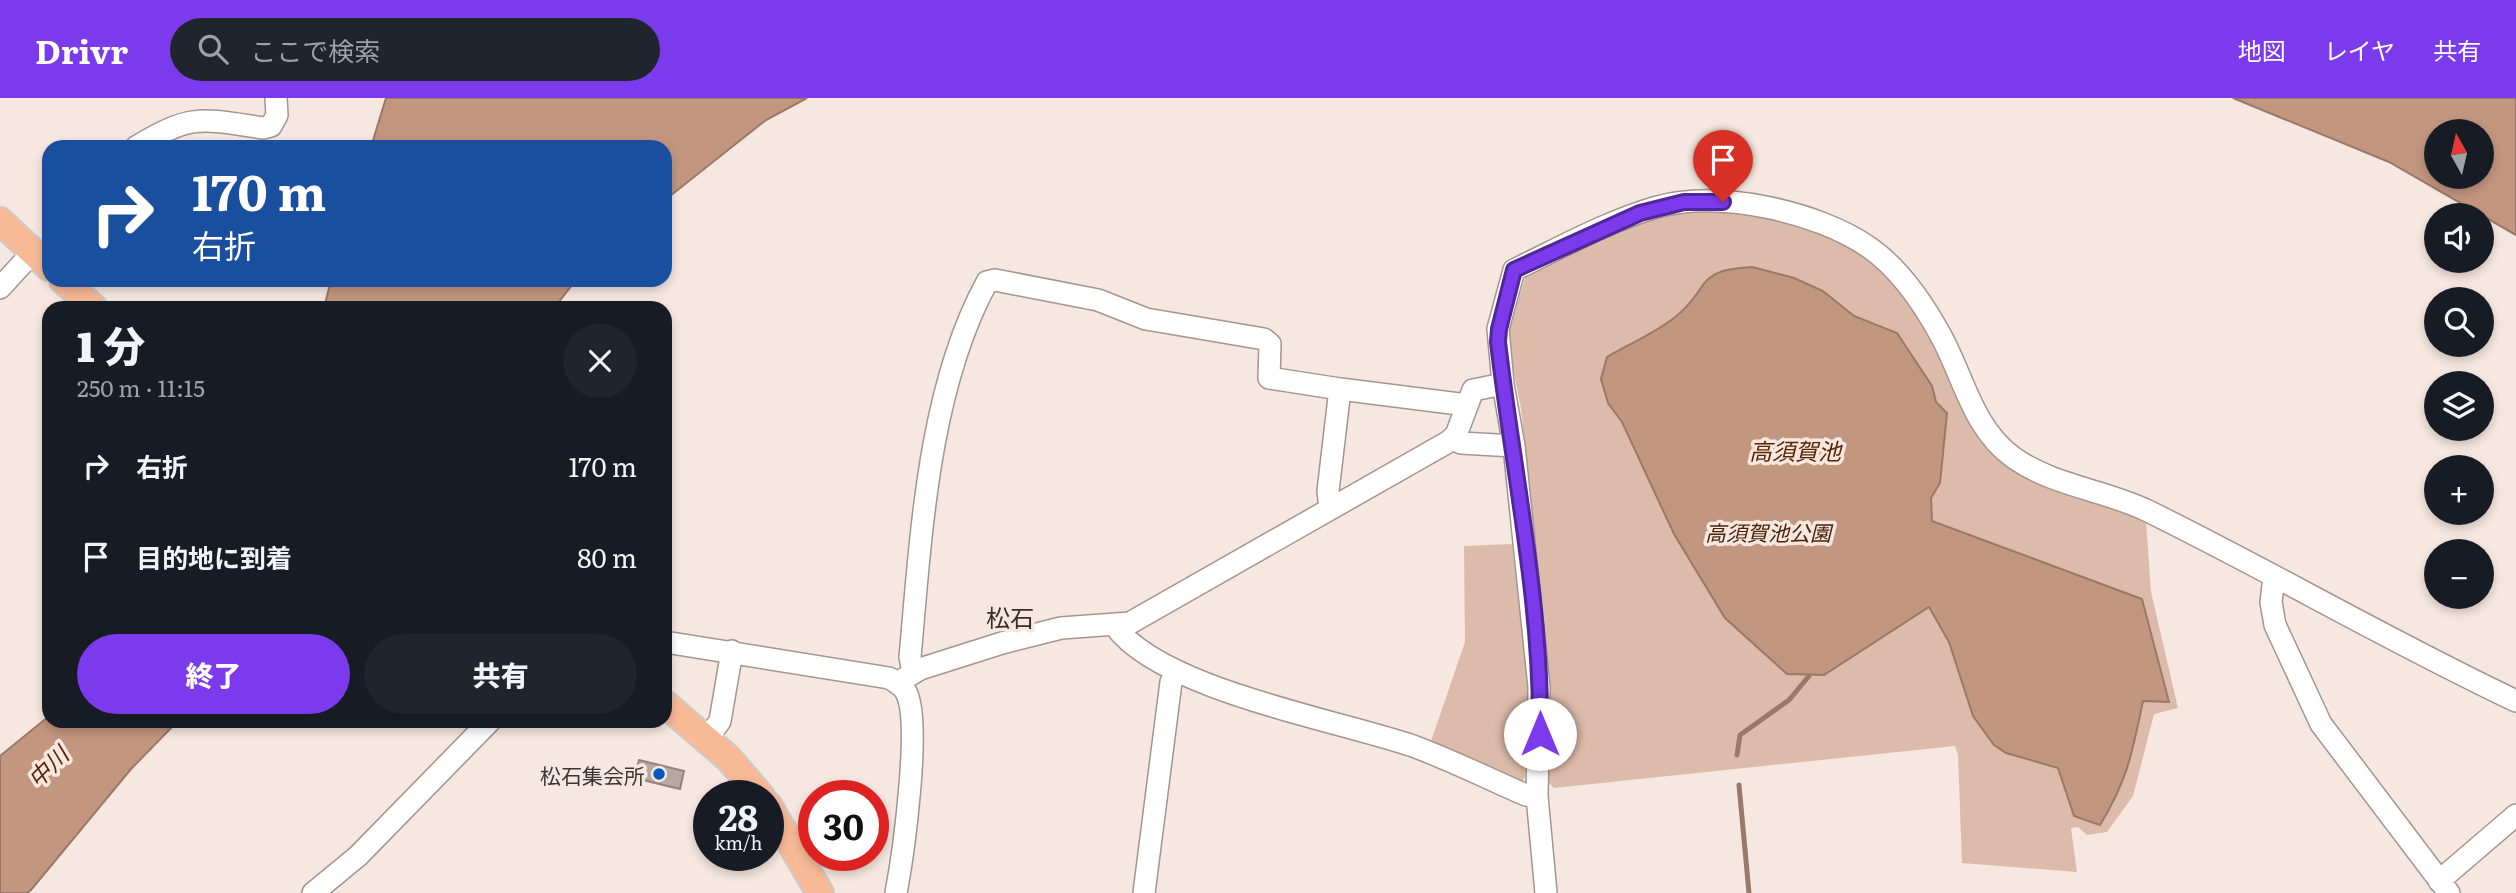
<!DOCTYPE html>
<html lang="ja">
<meta charset="utf-8">
<style>
body{margin:0;font-family:Literata,"Noto Sans JP",serif;background:#20242c;color:#f1f3f6;height:100vh;display:flex;flex-direction:column;font-size:26px;white-space:nowrap}
*{box-sizing:border-box;margin:0}
p{font-size:23px;color:#9ea1a6}
.icon{flex:none;width:38px;height:38px;fill:none;stroke:currentColor;stroke-width:2;stroke-linecap:round;stroke-linejoin:round}
.map{position:relative;flex:1;overflow:hidden}
.details{position:absolute;left:42px;top:203px;width:630px;height:427px;display:flex;flex-direction:column;background:#171b24;border-radius:21px;box-shadow:0 4px 10px #0003}
.details>*{flex:none}
.banner{position:absolute;left:42px;top:42px;width:630px;height:147px;border-radius:21px;box-shadow:0 4px 10px #0003;background:#1a4fa0;color:#fff;overflow:hidden}
.needle{width:46px;rotate:352deg}
.controls{position:absolute;left:2424px;top:21px;display:grid;gap:14px}
.controls a{display:grid;place-items:center;width:70px;height:70px;border-radius:50%;background:#171b24;box-shadow:0 4px 10px #0003;font-size:35px}
.speed{position:absolute;left:693px;top:682px;display:flex;gap:14px;font-size:35px;font-weight:700;text-align:center}
.speed>*{display:grid;place-content:center;width:91px;height:91px;border-radius:50%;background:#171b24;box-shadow:0 4px 10px #0003;line-height:1}
.speed small{font-size:18px;font-weight:400}
.speed .limit{border:10px solid #d22;background:#fff;color:#111}
.pin{position:absolute;display:grid;place-items:center;width:60px;height:60px;color:#fff;margin:-72px -30px;border-radius:50% 50% 50% 0;rotate:-45deg;box-shadow:0 0 7px #0007}
.pin .icon{rotate:45deg}
.me{position:absolute;width:77px;margin:-38px;rotate:0deg;stroke-linejoin:round;filter:drop-shadow(0 0 5px #0008)}
.turn{display:flex;align-items:center;gap:24px;height:147px;padding:0 35px;font-size:32px}
.turn .icon{width:91px;height:91px;stroke-width:2.5}
.turn b{display:block;font-size:49px;line-height:60px}
.round{display:grid;place-items:center;flex:none;width:74px;height:74px;border-radius:37px;background:#20242c}
.headline{display:flex;align-items:center;justify-content:space-between;height:119px;padding:0 35px}
h1{font-size:42px;font-weight:800;line-height:52px}
.primary-button{display:flex;gap:14px;margin-top:auto;padding:14px 35px}
.primary-button a{flex:1;height:80px;border-radius:42px;background:#7c3aed;color:#fff;font-size:28px;font-weight:800;line-height:80px;text-align:center}
.primary-button a+a{background:#20242c;color:#f1f3f6}
ul{padding:0;list-style:none}
li{display:flex;align-items:center;gap:21px;height:91px;padding:0 35px}
li div{flex:1}
li b{display:block;font-size:26px}
li em{font-style:normal}
header{display:flex;align-items:center;gap:42px;box-sizing:border-box;height:98px;padding:0 35px;background:#7c3aed;color:#fff}
header strong{font-size:33px}
nav{display:flex;gap:38px;margin-inline-start:auto;font-size:24px}
.search{width:490px;height:63px;background:#20242c;display:flex;align-items:center;gap:18px;box-sizing:border-box;padding:0 24px;border-radius:38px;color:#9ea1a6;font-size:26px}
.map>svg:first-child{display:block}
</style>
<header>
<strong>Drivr</strong>
<div class="search"><svg class="icon" aria-label="search" viewBox="0 0 24 24"><circle cx="10" cy="10" r="6"/><path d="M15 15l6 6"/></svg>ここで検索</div>
<nav><a>地図</a><a>レイヤ</a><a>共有</a></nav>
</header>
<div class="map">
<svg width="2516" height="795" viewBox="0 0 2516 795">
<rect width="100%" height="100%" fill="#f6e8e0"/>
<path fill="#dba" d="M1677,111L1780,118L1856,150L1897,185L2016,370L2146,423L2151,494L2178,610L2154,616L2133,698L2107,734L2087,737L2078,729L2071,730L2077,774L1962,765L1958,657L1955,648L1554,690L1546,682L1549,592L1521,310L1507,241L1527,173L1656,116Z
M1512,446L1530,607L1525,679L1520,688L1428,652L1465,544L1464,448Z"/>
<path fill="#c3967f" stroke="#9a7968" stroke-width="2" fill-rule="evenodd" d="M386,0H807L766,22L665,102V49H371Z
M2233,0H2516V137L2389,64ZM2482,33V79H2436V33Z
M1752,169L1794,180L1823,193L1854,218L1897,235L1932,288L1936,304L1947,315L1940,385L1931,400L1932,423L2142,501L2169,604L2143,603C2132,655 2128,681 2100,727L2074,718L2058,670L2006,655L1994,647L1973,618L1949,544L1929,509L1824,577L1787,576L1725,520L1674,436L1622,324L1608,305L1601,281L1607,259C1629,246 1655,235 1674,220C1712,191 1692,172 1752,169Z
M331,182H576L554,210H324Z
M49,618V623H178L131,671L31,792L27,795H0V658Z"/>
<g fill="none" stroke-linecap="round" stroke-linejoin="round">
<path stroke="#9a7968" stroke-width="5" d="M1737,657L1740,637L1789,602L1809,578
M1739,687L1749,795"/>
</g>
<path fill="#b7a9a2" stroke="#92847e" stroke-width="2" d="M639,662L684,673L680,691L634,680Z"/>
<g fill="none" stroke-linecap="round" stroke-linejoin="round">
<defs>
<path id="minor" d="M136,49C192,15 202,21 264,30L271,28L277,17L276,0
M0,190L33,154
M1503,286L1514,348L1539,589L1537,698L1546,795
M1340,291L1467,307
M1453,340L1461,345L1514,348
M2274,479L2271,504L2275,527L2321,626L2449,795
M1115,528C1160,591 1337,622 1413,648C1451,662 1489,681 1526,697L1537,698
M665,544L889,580C895,583 902,587 906,594C922,624 903,758 896,795
M913,574L910,559C921,439 928,292 987,184L995,182L1098,202L1146,221L1264,241L1270,246L1269,280L1340,291L1328,393L1330,410
M897,585L920,571L1002,545L1061,530L1130,525L1448,344L1456,337L1473,292L1503,286L1498,231L1514,172C1560,150 1608,123 1657,109C1719,92 1817,113 1870,150C1901,172 1923,205 1941,238C1964,280 1973,331 2014,360C2054,388 2105,392 2148,413C2272,474 2391,544 2516,603
M707,641L720,623L732,553
M2439,783L2516,717
M313,795L358,758L490,623
M1144,795L1171,584L1176,574"/>
<path id="major" d="M0,123L49,169
M63,182L94,210
M665,606L728,660L761,698
M768,707L820,795"/>
</defs>
<use href="#minor" stroke="#a3958f" stroke-width="24"/>
<use href="#major" stroke="#cccbca" stroke-width="30"/>
<use href="#minor" stroke="#fff" stroke-width="21"/>
<use href="#major" stroke="#f8b997" stroke-width="26"/>
</g>
<g fill="none" stroke-linecap="round" stroke-linejoin="round">
<defs>
<path id="route" d="M1540,636C1542,505 1513,374 1498,244L1499,231L1514,172L1640,115L1684,104H1723"/>
</defs>
<use href="#route" stroke="#51269a" stroke-width="18"/>
<use href="#route" stroke="#7c3aed" stroke-width="12"/>
</g>
<circle fill="#0058c1" stroke="#f6e8e0" stroke-width="2.5" cx="659" cy="676" r="7"/>
<g text-anchor="middle" dominant-baseline="central" stroke-width="7" stroke-linejoin="round" paint-order="stroke">
<g font-size="21" font-style="italic" fill="#4c2107" stroke="#f6e8e0">
<text x="1768" y="433">高須賀池公園</text>
</g>
<g font-size="21" fill="#3b3633" stroke="#f6e8e0" text-anchor="end">
<text x="645" y="676">松石集会所</text>
</g>
<g font-size="23" font-style="italic" fill="#5b2300" stroke="#f6e8e0">
<text x="1795" y="352">高須賀池</text>
<text transform="translate(47 668) rotate(-45)">中川</text>
</g>
<g font-size="24" fill="#382d27" stroke="#f6e8e0">
<text x="1010" y="518">松石</text>
</g>
</g>
</svg>
<div class="controls">
<a><svg class="needle" viewBox="-14 -14 28 28"><path d="M0-13l5 13h-10z" fill="#e53935"/><path d="M0 13l5-13h-10z" fill="#9ea1a6"/></svg></a>
<a><svg class="icon" aria-label="sound" viewBox="0 0 24 24"><path d="M4 9h4l5-4v14l-5-4H4zM17 9q2 3 0 6"/></svg></a>
<a><svg class="icon" aria-label="search" viewBox="0 0 24 24"><circle cx="10" cy="10" r="6"/><path d="M15 15l6 6"/></svg></a>
<a><svg class="icon" aria-label="layers" viewBox="0 0 24 24"><path d="M12 4l9 5-9 5-9-5zM3 14l9 5 9-5"/></svg></a>
<a>+</a>
<a>−</a>
</div>
<div class="speed"><div>28<small>km/h</small></div><div class="limit">30</div></div>
<div class="pin" style="left:1723px;top:104px;background:#d93025"><svg class="icon" aria-label="arrive" viewBox="0 0 24 24"><path d="M6 21V4h12l-3 4 3 4H6"/></svg></div>
<svg class="me" style="left:1540px;top:636px" viewBox="-20 -20 40 40"><circle r="19" fill="#fff"/><path d="M0-13L10 11 0 6-10 11z" fill="#7c3aed"/></svg>
<div class="banner">
<div class="turn"><svg class="icon" aria-label="right" viewBox="0 0 24 24"><path d="M7 20v-9h11M14 6l5 5-5 5"/></svg><div><b>170 m</b>右折</div></div>
</div>
<section class="details">
<div class="headline"><div><h1>1 分</h1><p>250 m · 11:15</p></div><a class="round"><svg class="icon" aria-label="close" viewBox="0 0 24 24"><path d="M6 6l12 12M18 6L6 18"/></svg></a></div>
<ul>
<li><svg class="icon" aria-label="right" viewBox="0 0 24 24"><path d="M7 20v-9h11M14 6l5 5-5 5"/></svg><div><b>右折</b></div><em>170 m</em></li>
<li><svg class="icon" aria-label="arrive" viewBox="0 0 24 24"><path d="M6 21V4h12l-3 4 3 4H6"/></svg><div><b>目的地に到着</b></div><em>80 m</em></li>
</ul>
<div class="primary-button"><a>終了</a><a>共有</a></div>
</section>
</div>
